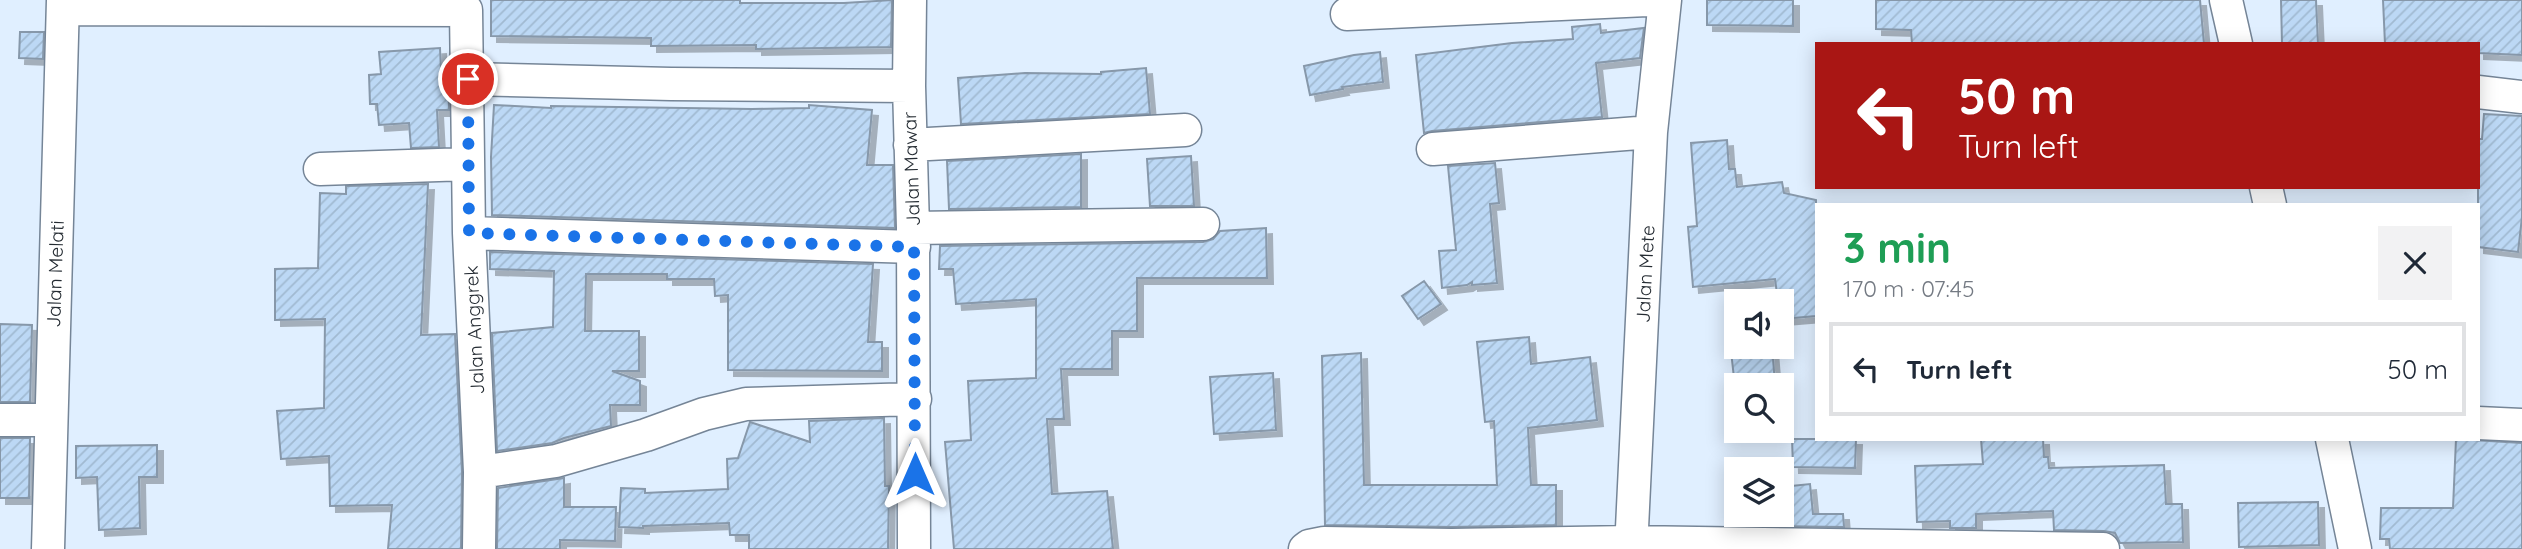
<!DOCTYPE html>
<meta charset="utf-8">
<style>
body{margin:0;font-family:Quicksand,sans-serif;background:#f2f2f3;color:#1f2937;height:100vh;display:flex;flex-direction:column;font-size:26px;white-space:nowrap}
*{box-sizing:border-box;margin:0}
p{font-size:23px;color:#747a83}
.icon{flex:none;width:38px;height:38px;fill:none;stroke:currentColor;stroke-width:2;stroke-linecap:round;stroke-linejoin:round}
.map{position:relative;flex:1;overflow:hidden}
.drawer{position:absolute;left:1815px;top:203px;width:665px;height:238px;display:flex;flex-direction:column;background:#fff;border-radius:0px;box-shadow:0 4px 18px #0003}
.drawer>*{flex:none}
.top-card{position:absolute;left:1815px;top:42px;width:665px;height:147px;border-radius:0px;box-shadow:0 4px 18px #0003;background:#a91614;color:#fff;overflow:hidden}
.controls{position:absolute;left:1724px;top:289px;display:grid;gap:14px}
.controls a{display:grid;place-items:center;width:70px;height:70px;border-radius:0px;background:#fff;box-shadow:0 4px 18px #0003;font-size:35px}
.pin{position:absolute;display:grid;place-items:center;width:60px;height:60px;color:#fff;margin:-30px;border:4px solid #fff;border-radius:50%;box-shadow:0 2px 7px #0007}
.me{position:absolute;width:77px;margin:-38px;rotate:0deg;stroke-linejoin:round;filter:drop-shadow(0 0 5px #0008)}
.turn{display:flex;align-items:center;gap:24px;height:147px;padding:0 28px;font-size:32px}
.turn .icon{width:91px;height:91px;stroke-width:2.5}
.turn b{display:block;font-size:49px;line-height:60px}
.round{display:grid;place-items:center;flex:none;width:74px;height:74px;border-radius:0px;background:#f2f2f3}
.headline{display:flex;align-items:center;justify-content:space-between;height:119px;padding:0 28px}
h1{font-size:42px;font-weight:700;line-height:52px;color:#1e9e55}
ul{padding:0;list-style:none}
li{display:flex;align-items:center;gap:21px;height:94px;margin:0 14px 10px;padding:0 14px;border:4px solid #e0e1e3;border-radius:0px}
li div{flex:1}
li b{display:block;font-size:26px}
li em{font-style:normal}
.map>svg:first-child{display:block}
</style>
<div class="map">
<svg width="2522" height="549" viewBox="0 0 2522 549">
<defs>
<pattern id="building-hatch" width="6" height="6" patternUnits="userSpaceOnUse" patternTransform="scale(1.75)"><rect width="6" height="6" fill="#bcd8f5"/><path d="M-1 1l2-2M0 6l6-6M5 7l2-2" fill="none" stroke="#a1bad2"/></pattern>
<filter id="shadow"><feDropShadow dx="6" dy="6" stdDeviation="0" flood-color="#0004"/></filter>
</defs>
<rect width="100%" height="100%" fill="#e0efff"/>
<path fill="url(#building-hatch)" stroke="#8798aa" stroke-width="2" filter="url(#shadow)" d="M491,0H740V3H844L892,0L891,47L756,49V45L651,46V38L491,36Z
M1707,0H1793V26L1707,25Z
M1876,0H2200L2204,44H1912L1911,30L1876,29Z
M2281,0H2316L2318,44H2282Z
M2383,0H2522V55L2478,53V44H2385Z
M1600,24L1601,33L1644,28L1640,58L1596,63L1602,117L1432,131L1424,133L1416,55L1512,43L1573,39L1572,27Z
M20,32H44L43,59L19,58Z
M440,48L441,71L448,70L449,110H437L439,147L411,148L409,123L379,125L377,104H370L369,75L381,74L379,52Z
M1380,52L1383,82L1342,87L1343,89L1310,95L1304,66L1354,55Z
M1146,68L1150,114L961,124L958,78L1025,73L1101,74V72Z
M494,105L551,108V106L752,109L809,108V105L872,110L867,165H893L895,228L492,215L491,157Z
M2484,114L2522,116V217L2518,252L2478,247V139H2482Z
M1727,140L1729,169H1735L1737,187L1782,182L1784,193L1816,200V316L1782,319V301H1778L1775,279L1693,287L1688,227L1697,226L1691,143Z
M1081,154V207L949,209L947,161Z
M1191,156L1194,206H1150L1147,159Z
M1495,163L1499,203L1490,204L1497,283L1472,285V282L1467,285L1442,288L1439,251L1456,250L1448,166Z
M428,184L421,335L455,334L462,472L461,549H388L392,505L330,506L329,456L281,459L277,411L324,408L325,319L275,320V269L318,268L320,193L346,194V186Z
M1266,228L1267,278H1137V331H1112V369H1061L1064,419H1047L1052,494L1107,491L1113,549H954L945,442L971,440L968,381L1036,378V299L956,304L953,269H939L940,246L1203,242L1213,239L1220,231Z
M490,252L873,264L868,342H882V371L728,370V295L715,296L714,279H667V274H586L585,331H639V371H612L640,381V405H610L611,426L564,438L552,443L497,451L492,333L553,327L554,271L490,269Z
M1424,281L1441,304L1418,319L1402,296Z
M0,324L32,325L30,402H0Z
M1529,337L1531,364L1590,357L1597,420L1528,428L1531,485H1556V525L1452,527L1325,525L1322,356L1361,353L1364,485H1497L1494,421L1485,422L1477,342Z
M1772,347L1775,383L1736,385L1735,387L1731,351Z
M1273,373L1276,430L1214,434L1210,377Z
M884,418L885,486H889L888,549H749V535H730L729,523L643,526V528L619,527L621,488L645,489V493L728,489L727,459L738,458L750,422L810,442L809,421Z
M0,438H30L29,498H0Z
M1792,439H1856L1855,468L1793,467Z
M1981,439H2043L2044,457H2048L2049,468L2164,465L2166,504H2182L2183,542L2120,543L2115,533L2104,531L2054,530L2053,511L1976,514V528H1950V521L1917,522L1915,466L1983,464Z
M2456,439L2522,443V549H2390L2389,539H2380L2381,508H2453Z
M157,445V477H139L140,528L99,530L97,477L76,478V446Z
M564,478V507H616L615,541L560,540V549H497L498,488Z
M1810,484L1813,514H1843L1844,527L1761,526L1760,514H1782V487Z
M2318,502L2319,545L2239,547L2238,503Z"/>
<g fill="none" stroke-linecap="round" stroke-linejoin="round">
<defs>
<path id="minor" d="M910,0L909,86L913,228L914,549
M2226,0L2236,44
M63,9L466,10L469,233L480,472L479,549
M1347,14L1647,0
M468,79L671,84L909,86
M2478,92L2522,97
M910,145L1185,130
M1433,149L1651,132
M320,169L468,164
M2266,187L2270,205
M913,228L1203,224
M469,233L914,247
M0,420H50
M2478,423L2522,425
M2332,439L2355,549
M480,472L556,461L646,435L704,414L746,404L915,399
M48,549L63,0
M1305,549L1309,546L1324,543L1452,545L1631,542L2103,549
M1631,549L1651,132L1665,0"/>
</defs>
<use href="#minor" stroke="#758597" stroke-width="35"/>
<use href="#minor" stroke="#fff" stroke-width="32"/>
</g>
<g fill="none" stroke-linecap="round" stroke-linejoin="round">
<path stroke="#1a73e8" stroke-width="12" stroke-dasharray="0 21.6" d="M468,79L469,233L914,247L915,474"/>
</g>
<g text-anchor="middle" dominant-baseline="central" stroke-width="5" stroke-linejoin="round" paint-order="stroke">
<g font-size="19" fill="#242b32" stroke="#fff">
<text transform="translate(911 169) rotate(-92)">Jalan Mawar</text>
<text transform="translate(55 274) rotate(-88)">Jalan Melati</text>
<text transform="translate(1645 274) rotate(-87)">Jalan Mete</text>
<text transform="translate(474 330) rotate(-93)">Jalan Anggrek</text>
</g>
</g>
</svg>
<div class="controls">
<a><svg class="icon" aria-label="sound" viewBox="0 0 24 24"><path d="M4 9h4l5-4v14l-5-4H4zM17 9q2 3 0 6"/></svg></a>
<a><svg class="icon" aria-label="search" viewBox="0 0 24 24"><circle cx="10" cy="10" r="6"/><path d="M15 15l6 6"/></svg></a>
<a><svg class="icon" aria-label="layers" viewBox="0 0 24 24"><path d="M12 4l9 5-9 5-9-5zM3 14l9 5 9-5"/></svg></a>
</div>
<div class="pin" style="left:468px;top:79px;background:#d93025"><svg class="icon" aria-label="arrive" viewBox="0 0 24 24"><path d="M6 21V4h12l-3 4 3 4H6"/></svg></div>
<svg class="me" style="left:915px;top:474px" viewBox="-20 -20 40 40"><path d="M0-17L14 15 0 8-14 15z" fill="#1a73e8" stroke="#fff" stroke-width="4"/></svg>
<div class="top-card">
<div class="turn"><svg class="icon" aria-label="left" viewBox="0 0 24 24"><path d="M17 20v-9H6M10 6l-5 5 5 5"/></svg><div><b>50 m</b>Turn left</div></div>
</div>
<section class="drawer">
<div class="headline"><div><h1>3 min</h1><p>170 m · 07:45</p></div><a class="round"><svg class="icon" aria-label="close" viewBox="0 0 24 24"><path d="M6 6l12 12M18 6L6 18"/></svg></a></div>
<ul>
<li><svg class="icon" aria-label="left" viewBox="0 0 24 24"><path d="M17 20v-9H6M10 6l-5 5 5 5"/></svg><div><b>Turn left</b></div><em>50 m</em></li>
</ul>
</section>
</div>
